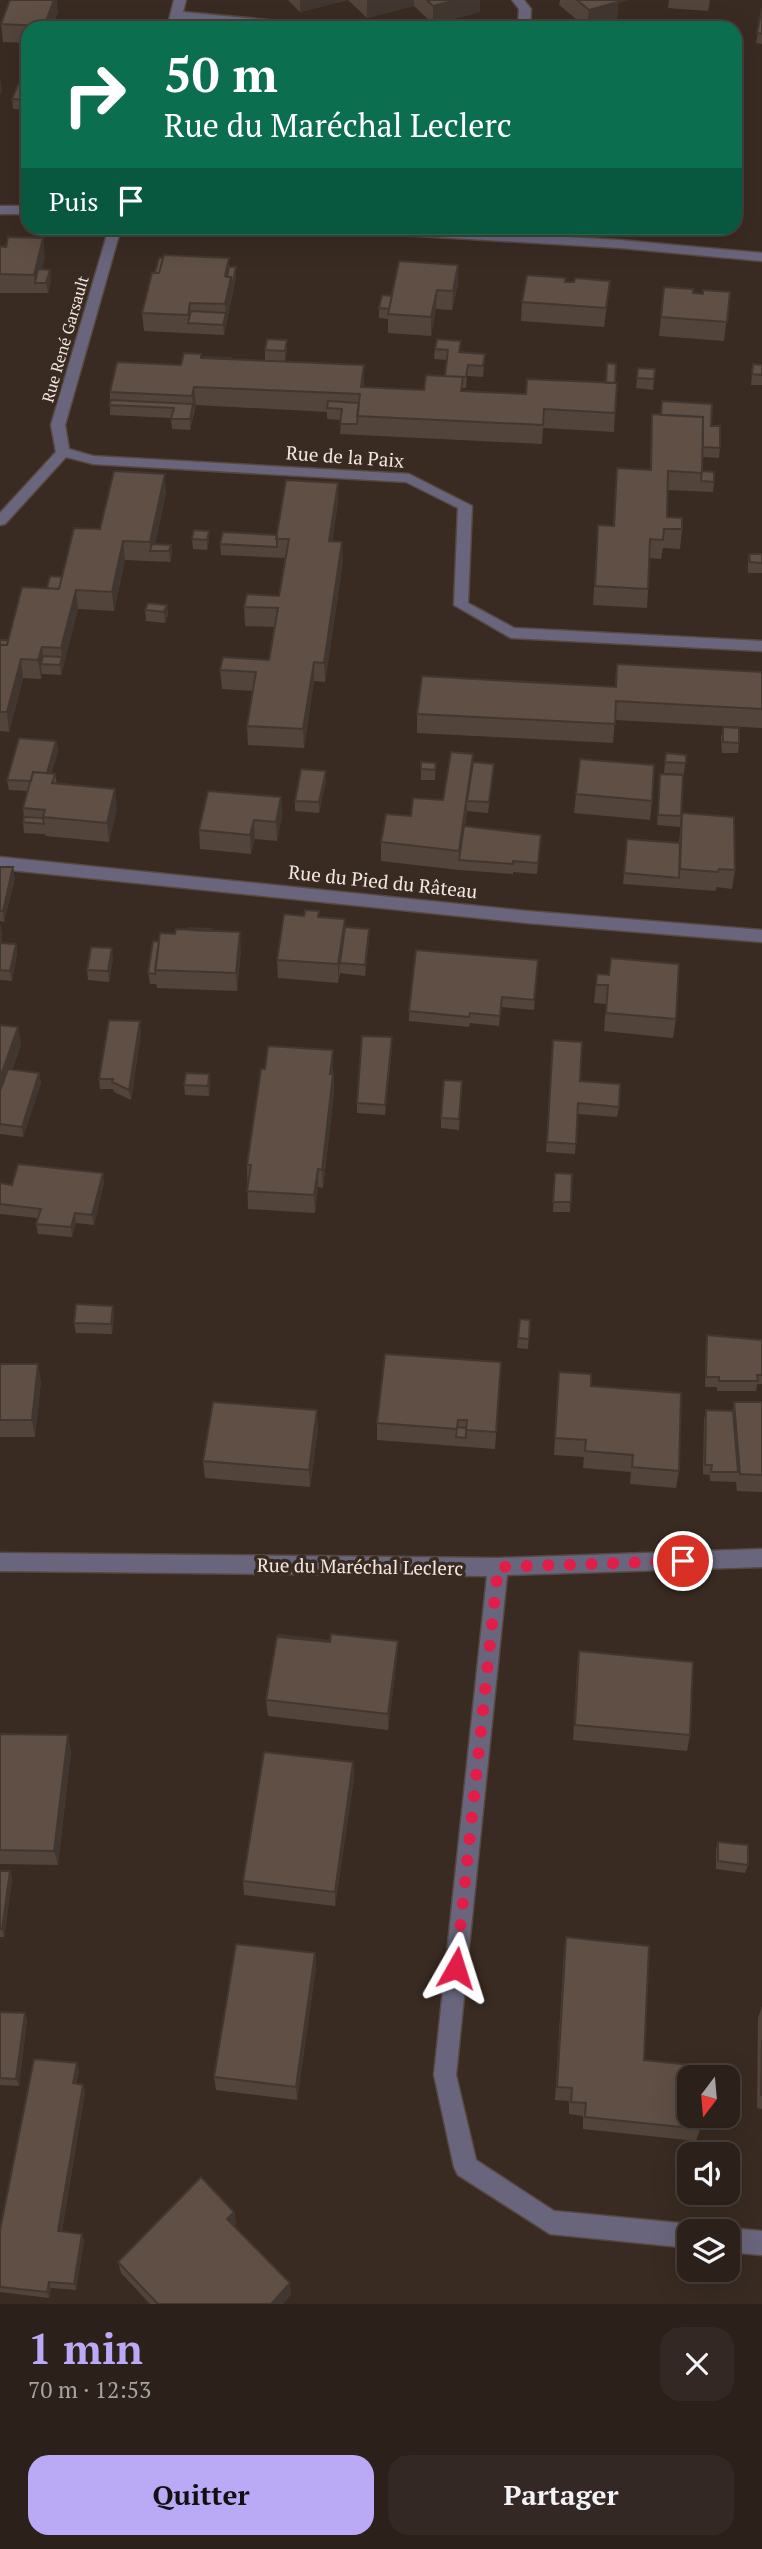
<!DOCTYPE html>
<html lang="fr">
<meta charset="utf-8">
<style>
body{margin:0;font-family:"PT Serif",serif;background:#332823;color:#f1f3f6;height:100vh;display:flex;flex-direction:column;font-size:26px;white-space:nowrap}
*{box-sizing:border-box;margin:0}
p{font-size:23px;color:#a6a3a2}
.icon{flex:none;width:38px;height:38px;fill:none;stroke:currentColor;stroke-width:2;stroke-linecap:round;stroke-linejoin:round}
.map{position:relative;height:2304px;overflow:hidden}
.panel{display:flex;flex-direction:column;background:#2b201a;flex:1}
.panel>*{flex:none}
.banner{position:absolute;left:21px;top:21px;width:721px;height:214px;border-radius:21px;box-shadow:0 7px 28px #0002,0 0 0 2px #473e39;background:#0b6e4f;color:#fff;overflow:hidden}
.needle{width:46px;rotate:196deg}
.fabs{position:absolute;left:677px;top:2065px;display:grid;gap:14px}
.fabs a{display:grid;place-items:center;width:63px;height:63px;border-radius:14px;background:#2b201a;box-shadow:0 7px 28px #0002,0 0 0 2px #473e39;font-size:35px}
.pin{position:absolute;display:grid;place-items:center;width:60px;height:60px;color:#fff;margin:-30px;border:4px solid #fff;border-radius:50%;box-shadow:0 2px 7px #0007}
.me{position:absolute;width:77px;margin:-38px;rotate:6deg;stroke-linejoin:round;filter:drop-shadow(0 0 5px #0008)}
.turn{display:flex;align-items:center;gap:24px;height:147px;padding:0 28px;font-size:32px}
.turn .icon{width:91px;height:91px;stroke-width:2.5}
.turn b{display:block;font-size:49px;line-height:60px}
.then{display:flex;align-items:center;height:66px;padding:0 28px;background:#0003;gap:14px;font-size:26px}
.round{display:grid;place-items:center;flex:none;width:74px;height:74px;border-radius:21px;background:#332823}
.head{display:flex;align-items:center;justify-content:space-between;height:119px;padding:0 28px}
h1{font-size:42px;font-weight:600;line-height:52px;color:#baaaf6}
.primary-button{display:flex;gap:14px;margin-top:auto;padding:14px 28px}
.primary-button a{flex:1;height:80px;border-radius:21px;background:#baaaf6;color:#111;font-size:28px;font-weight:600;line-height:80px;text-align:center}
.primary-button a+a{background:#332823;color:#f1f3f6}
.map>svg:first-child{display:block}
</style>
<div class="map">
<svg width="762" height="2304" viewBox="0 0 762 2304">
<rect width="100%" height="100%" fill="#392b22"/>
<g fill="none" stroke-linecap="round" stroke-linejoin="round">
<defs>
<path id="minor" d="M174,0H186L183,12L321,25L327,28H284L181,19L179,28H167Z
M512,0H524L531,9L530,28H518L519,9Z
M0,206H28V214H0Z
M109,228H121L65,425L69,449L93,456L409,474L472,506L468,603L514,628L762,641V651L511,638L454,605L458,508L406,482L93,464L66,457L5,524L0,525V513L56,452L51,425Z
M347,228H407L620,240L762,253V261L620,248L353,232Z
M0,857L527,911L762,930V942L527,923L0,869Z
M762,1549V1567L507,1575L456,2075L476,2160L554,2211L690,2224L700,2231H690V2248L550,2234L458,2175L454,2167L434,2075L487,1576L0,1571V1553L498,1558Z
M728,2228L762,2231V2255L728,2252V2231H721Z"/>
</defs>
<use href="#minor" stroke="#564941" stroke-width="3"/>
<use href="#minor" fill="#69657c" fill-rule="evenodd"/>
</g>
<path fill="#52443b" d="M288,0H480V12L433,24L414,6L367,18L348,0L300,12Z
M560,0H628L618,3L617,20L587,28L559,5Z
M669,0H710L708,11L668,8Z
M762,8V44L756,43Z
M58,12L52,28H28V43L3,42L1,24Z
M28,78V110L13,109L12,99Z
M0,246L6,247L45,257L42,269L51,280L48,293H0Z
M229,258V267H236V277L224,335L144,331L142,313Z
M565,282L608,300L604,327L521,321L522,302Z
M458,284L452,310L436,309L431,336L388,333V319L379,318V308L392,296Z
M664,287L703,294L730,292L724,341L659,336Z
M287,340V350L285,361H265V350Z
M435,349L485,354L483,377L467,376L466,388H462V391L615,413L614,432L543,428L542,444L340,434L341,420L327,419V412L196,405L190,430L172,429L171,418L110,415V392L181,365L232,359L364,365V387L424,390L445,376L447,360L434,359Z
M753,364L762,365V385H751Z
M638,368L655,369L653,390L636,388Z
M662,401L711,426L720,448L719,458L702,457V471L714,482L713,492L667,490V517L682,529L680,549L663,548L661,559L650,558L647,608L593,605L598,525L613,526L617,468L650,470L652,414L660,415Z
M338,483V502L332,542L343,561L325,682L314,681L304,748L248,745L247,726L253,691L222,689L220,670L269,660L274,627L245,626L244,607L279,596L286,558L221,555L220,544L277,535Z
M166,493L155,544L171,545L172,555L170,562L125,560L114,611L78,609L61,675L42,674L41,679L23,678L9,732L0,731V640H8L47,588L62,577L100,529Z
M209,531V542L207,550L193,549L192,539Z
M749,554H762V573H748V564Z
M167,605L168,615L165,623L146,621L145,610Z
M617,664L762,672V728L615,720L613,743L417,733V714L615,687Z
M723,727L739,743L738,753H722L721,737Z
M56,741L58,752L51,773L55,774L57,784L117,808L109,842L46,836L45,834L24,833L23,822L24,817L23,808L28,791L9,790L7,780Z
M666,753L686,755L684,774L664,773Z
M473,754V762L494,764L493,775L488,813L467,811L465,826L541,835L537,874L513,872V874L459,870L381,861V842L411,816L443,800Z
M421,762L436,763L435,780H421Z
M660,774L681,816L680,827L657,825Z
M326,781L319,813L295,811V801Z
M576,794L652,801L650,820L574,813Z
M281,797L282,816L277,841L255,839L251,854L200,849L199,830Z
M682,813L735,870L732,889L716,887V891L623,884L627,839L679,843Z
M0,867L15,878L4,922L0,921Z
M319,917L345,919V927L369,929V939L365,976L340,973L338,983L278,978L277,960Z
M0,923L2,936L1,943L16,944L17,954L12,981L0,980Z
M212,931L241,950L237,991L157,988L156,984H150L148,973L159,942L175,934Z
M113,958L109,982L88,980L87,970Z
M538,960L534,1010L501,1007L499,1026L470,1023L469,1027L409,1021V1011Z
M597,974L676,1019L673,1038L604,1031L606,1004L594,1003Z
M0,1025L18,1027L21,1045L12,1070L39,1073L41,1083L23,1137L0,1134Z
M141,1032L131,1100L114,1092L113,1089H100L99,1079Z
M553,1040L580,1081L619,1107L617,1117L578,1114L575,1154L546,1152Z
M392,1047L385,1115L357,1113V1103Z
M333,1069L334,1092L323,1188L318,1187L315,1213L248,1209L247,1165Z
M462,1081L459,1130L441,1128V1118Z
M210,1084L209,1096L185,1095L184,1085Z
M555,1173L572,1174L570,1212H553Z
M0,1183L12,1185L104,1183L94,1225L76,1223L72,1237L38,1234L36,1224L38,1218L0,1214Z
M114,1315L112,1334L76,1333L74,1323Z
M520,1319L530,1320L528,1349L517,1348Z
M707,1335L762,1340V1384H757L756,1391H717V1387H705L706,1345Z
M501,1362L495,1449L377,1440V1423Z
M0,1364L41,1381L35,1437H0Z
M559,1372L591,1386L679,1471L676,1488L630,1484L631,1472L583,1468L584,1457L554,1455Z
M734,1402H762V1492L737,1491L736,1482L710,1481V1475L703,1474L704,1420L706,1410L733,1411Z
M318,1428L310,1487L205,1478L203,1461Z
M279,1637L397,1657L388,1730L268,1716L266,1700Z
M579,1651L690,1735L687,1751L573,1740L577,1667Z
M0,1734L71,1750L58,1865L0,1864Z
M353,1762L354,1778L335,1906L244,1895L243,1881Z
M718,1842L748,1865L745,1873L716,1869V1850Z
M0,1871H10L12,1879L4,1937H0Z
M566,1937L644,2060L700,2129L696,2141L583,2129V2116L569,2114V2101L555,2100L564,1951Z
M315,1953L316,1967L297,2100L216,2090L214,2077Z
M762,2006V2109L757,2108L758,2018Z
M0,2012L25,2013L27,2020L19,2086L0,2085Z
M79,2070L76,2084L83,2085L85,2092L62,2231L82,2234L84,2240L76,2290L51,2288L49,2298L0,2292V2230Z
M234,2212L236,2223L234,2226L291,2294L283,2304H150L121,2273L118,2262Z"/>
<path fill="#423730" d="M54,0H57L58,12L52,28H44Z
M300,0H348L300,12Z
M367,0H414V6L367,18Z
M456,0H480V12L433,24V6Z
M602,0H628L618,3L617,20L587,28L589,10Z
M0,76L2,91L0,95Z
M43,238L45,257L39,283H35L36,294L34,275Z
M229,258L230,277L225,276Z
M458,265V284L452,310L453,291Z
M236,267V277L224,335L223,325L226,313L225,304L231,277Z
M50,270L51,280L48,293L46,283Z
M610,281L608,300L604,327L606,308Z
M437,290L436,309L431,336V317Z
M190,303L191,321L188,323V315Z
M287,340V350L285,361V351Z
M364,365V384L361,406V387Z
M194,387L196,405L194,414L192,396Z
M193,404V414L190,430V419Z
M165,474L166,493L154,551H150L151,561L150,542Z
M338,483V502L329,560V541Z
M209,531V542L207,550V540Z
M123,541L125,560L114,611L112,592Z
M342,542L343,561L325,682L324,663Z
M171,545L172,555L170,562L169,551Z
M76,590L78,609L61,675L60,665L62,657L61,648Z
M167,605L168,615L165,623L164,612Z
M42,647L44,664H41L42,674L41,679L38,660Z
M21,659L23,678L9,732L7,712Z
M314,662V681L304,748L303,729Z
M56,741L58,752L46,792L44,781Z
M473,754L472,773L467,801V811L460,860H459Z
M326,771V781L319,813V802Z
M115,789L117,808L109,842L107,823Z
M281,797L282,816L277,841L276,822Z
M254,820L255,839L251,854L250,835Z
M13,867L15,878L4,922L3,911Z
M345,919V937L340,963L338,983V964Z
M0,923L2,936L0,946Z
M369,929V939L365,976V965Z
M240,932L241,950L237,991L236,973Z
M16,944L17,954L12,981L10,971Z
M112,948L113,958L109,982L108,971Z
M140,1021L141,1032L131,1100L129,1090Z
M18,1027L21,1045L0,1106V1078Z
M392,1037V1047L385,1115V1105Z
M333,1050V1069L330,1092V1074Z
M39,1073L41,1083L23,1137L22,1127Z
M209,1074L210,1084L209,1096L208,1086Z
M333,1074L334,1092L323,1188L322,1170Z
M318,1169V1187L315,1213L314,1195Z
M103,1173L104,1183L94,1225L92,1215Z
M75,1213L76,1223L72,1237L71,1227Z
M113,1306L114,1315L112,1334L111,1324Z
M38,1364L41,1381L35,1437L32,1420Z
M317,1410L318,1428L310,1487L309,1470Z
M398,1641L397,1657L388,1730V1714Z
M68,1735L71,1750L58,1865L54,1851Z
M353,1762L354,1778L335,1906V1892Z
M10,1871L12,1879L4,1937L2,1929Z
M315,1953L316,1967L297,2100L296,2087Z
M25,2013L27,2020L19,2086L16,2079Z
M77,2063L79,2070L75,2090L73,2083Z
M83,2085L85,2092L61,2237L58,2231Z
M234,2212L236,2223L229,2230L227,2219Z
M82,2234L84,2240L76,2290L74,2284Z
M49,2282L51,2288L49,2298L47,2292Z
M290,2283L291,2294L283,2304H271Z"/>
<path fill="#5f4f45" stroke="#423730" stroke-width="2" d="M10,0H54L44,26L1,24Z
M427,0H456L433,6Z
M577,0H616L618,2L589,10Z
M762,8V34L757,33Z
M251,25L254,28H241Z
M21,78H28V100L12,99Z
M8,237L43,238L34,275L0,274V246L6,247Z
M164,255L229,258L225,276L231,277L225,304L190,303L188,315L142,313L152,273H159Z
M159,258H163L159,273H155Z
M399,261L458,265L453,291L437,290L431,317L388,314Z
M229,267H236L232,286L231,277H227Z
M38,269L50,270L46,283H35Z
M527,275L566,278L565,282H574L575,278L610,281L606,308L522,302Z
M664,287L693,289V293L703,294V290L730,292L727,322L661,317Z
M382,295L392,296L389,309L379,308Z
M191,311L226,313L223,325L188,323Z
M267,339L287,340L285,351L265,350Z
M437,339L461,341L459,352L485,354L483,366L468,365L466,377L445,376L448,350L435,349Z
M184,353L201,354V358L364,365L361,387L424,390L426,375L463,377L461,391L526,394L527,379L617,383L615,413L544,409L543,425L357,416L360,394L194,387L192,396L110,392L117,362L181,365Z
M203,357L231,358V359Z
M607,363L616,364L615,383H606Z
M753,364L762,365V375L752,374Z
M638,368L655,369L654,379L637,378Z
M111,400L193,404L190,419H171L174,408L109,405Z
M328,401L359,403L357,424H340L342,409L327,408Z
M662,401L712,404L711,426H720V448L703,447V417L661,415Z
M652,414L703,417L702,473L668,471L667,517L682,518V529H664L663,540L650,539L648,589L595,586L598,525L614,526L617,468L651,470Z
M114,471L165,474L150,542L123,541L112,592L76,590L61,648L42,647L38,660L21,659L7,712H0V645H7L22,587L59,589L74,528L100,529Z
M702,471L714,472V482L701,481Z
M286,480L338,483L329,541L342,542L324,663L314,662L303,729L247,726L256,672L220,670L223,657L269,660L278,608L244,607L247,594L279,596L289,539H276Z
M194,530L209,531L207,540L192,539Z
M223,532L277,535V547L220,544Z
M152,544L171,545L169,551H150Z
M749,554H762V563L750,562Z
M50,576L62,577L59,589L47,588Z
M148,603L167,605L164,612L145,610Z
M0,640H8L7,645H0Z
M43,656L62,657L60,665L41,664Z
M617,664L762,672V709L616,701L615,724L417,714L422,676L616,687Z
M723,727L739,728V743L723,742Z
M19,738L56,741L47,773L33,772L31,781L7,780Z
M451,752L473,754L459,851L381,842L386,814L411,816L413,798L443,800Z
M666,753L686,755V763L665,762Z
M580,759L654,765L652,801L576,794Z
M421,762L436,763L435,770L421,769Z
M473,762L494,764L489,802L467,801Z
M301,769L326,771L319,802L295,801Z
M33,772L55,774L52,783L115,789L107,823L43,817L45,810L23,808Z
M660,774L683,775L681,816L658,815Z
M208,791L281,797L276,822L254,820L250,835L199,830Z
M682,813L734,817L735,870L719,869L718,872L680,869Z
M24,817L43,818L44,824L23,822Z
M464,826L541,835L538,863L513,861V864L459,860Z
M627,839L680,843L679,878L624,873Z
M0,867H13L3,911H0Z
M305,910L319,911L318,917L345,919L338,964L277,960L284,914L304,916Z
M345,927L369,929L365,965L340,963Z
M188,928L211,929V931L188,930Z
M176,929L240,932L236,973L155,970L160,933L175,934Z
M153,941L159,942L155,974L148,973Z
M0,943L16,944L10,971L0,970Z
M91,947L112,948L108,971L87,970Z
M416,950L538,960L534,1000L502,997L500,1016L470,1013L469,1017L409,1011Z
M611,958L679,964L676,1019L606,1013L608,985H596L597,974L609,975Z
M109,1020L140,1021L129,1090L112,1082L113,1079H99Z
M0,1025L18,1027L0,1078Z
M362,1036L392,1037L385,1105L357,1103Z
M553,1040L582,1042L580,1081L620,1084L619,1107L578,1103L576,1144L547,1142Z
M268,1046L333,1050L330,1074H333L322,1170L318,1169L314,1195L247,1191L251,1165H247L261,1069H265Z
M8,1069L39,1073L22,1127L0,1124V1091Z
M186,1073L209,1074L208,1086L184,1085Z
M444,1080L462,1081L459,1119L441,1118Z
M18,1164L103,1173L92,1215L75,1213L71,1227L36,1224L41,1209L0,1204V1183L12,1185Z
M555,1173L572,1174L571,1202H553Z
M76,1304L113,1306L111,1324L74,1323Z
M520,1319L530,1320L529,1339L518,1338Z
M707,1335L762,1340V1375H757L758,1381H719V1377H706Z
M385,1354L501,1362L496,1432L466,1430L467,1420H458L457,1429L377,1423Z
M0,1364H38L32,1420H0Z
M559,1372L591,1374V1386L681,1393L679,1471L632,1467L633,1455L585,1451L586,1440L555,1438Z
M213,1402L317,1410L309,1470L203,1461Z
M734,1402H762V1475L740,1474Z
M706,1410L733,1411L738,1472H711L712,1465H705Z
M457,1427L466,1428V1438L456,1437Z
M331,1634L398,1641L388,1714L266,1700L277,1636L330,1642Z
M279,1635L330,1641V1642L279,1637Z
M579,1651L693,1662L690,1735L575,1725Z
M0,1734L68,1735L54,1851L0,1850Z
M264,1752L353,1762L335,1892L243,1881Z
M718,1842L748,1845V1865L718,1861Z
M0,1871H10L2,1929H0Z
M566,1937L649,1946L644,2060L701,2066V2077H690V2116H700V2129L585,2117L586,2103L571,2102L572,2088L557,2087Z
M236,1944L315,1953L296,2087L214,2077Z
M0,2012L25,2013L16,2079L0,2078Z
M762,2040V2095H761Z
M34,2059L77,2063L73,2083L83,2085L58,2231L82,2234L74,2284L49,2282L47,2292L0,2287V2230Z
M201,2177L234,2212L227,2219L290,2283L271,2304H158L118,2262Z"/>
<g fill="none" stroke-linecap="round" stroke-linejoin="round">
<path stroke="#e11d48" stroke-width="12" stroke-dasharray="0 21.6" d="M456,1968L498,1567L683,1561"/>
</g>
<g text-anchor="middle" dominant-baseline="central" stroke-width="7" stroke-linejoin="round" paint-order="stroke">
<g font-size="16" fill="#f1e7e1" stroke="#392b22">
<text transform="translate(65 339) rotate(-74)">Rue René Garsault</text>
</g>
<g font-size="19" fill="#f1e7e1" stroke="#392b22">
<text transform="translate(345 456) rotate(4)">Rue de la Paix</text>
<text transform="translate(383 881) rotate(6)">Rue du Pied du Râteau</text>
<text transform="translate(360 1566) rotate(1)">Rue du Maréchal Leclerc</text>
</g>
</g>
</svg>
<div class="fabs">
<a><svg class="needle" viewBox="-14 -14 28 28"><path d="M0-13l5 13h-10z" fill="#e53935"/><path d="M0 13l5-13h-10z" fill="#a6a3a2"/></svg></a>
<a><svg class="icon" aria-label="sound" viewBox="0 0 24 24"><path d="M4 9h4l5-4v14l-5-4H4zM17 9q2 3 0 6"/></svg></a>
<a><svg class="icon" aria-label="layers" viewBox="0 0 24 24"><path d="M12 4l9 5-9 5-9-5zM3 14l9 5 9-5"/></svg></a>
</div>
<div class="pin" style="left:683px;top:1561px;background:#d93025"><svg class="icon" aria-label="arrive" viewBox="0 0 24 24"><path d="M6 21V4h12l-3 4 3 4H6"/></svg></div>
<svg class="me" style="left:456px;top:1968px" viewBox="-20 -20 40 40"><path d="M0-17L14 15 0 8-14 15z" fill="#e11d48" stroke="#fff" stroke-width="4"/></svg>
<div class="banner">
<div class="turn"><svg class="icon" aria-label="right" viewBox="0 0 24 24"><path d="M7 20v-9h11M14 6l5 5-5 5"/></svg><div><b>50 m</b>Rue du Maréchal Leclerc</div></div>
<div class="then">Puis<svg class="icon" aria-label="arrive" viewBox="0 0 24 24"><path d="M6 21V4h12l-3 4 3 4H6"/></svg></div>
</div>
</div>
<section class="panel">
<div class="head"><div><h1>1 min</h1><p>70 m · 12:53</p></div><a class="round"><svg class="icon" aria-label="close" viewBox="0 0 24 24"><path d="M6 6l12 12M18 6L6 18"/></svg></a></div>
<div class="primary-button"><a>Quitter</a><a>Partager</a></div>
</section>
